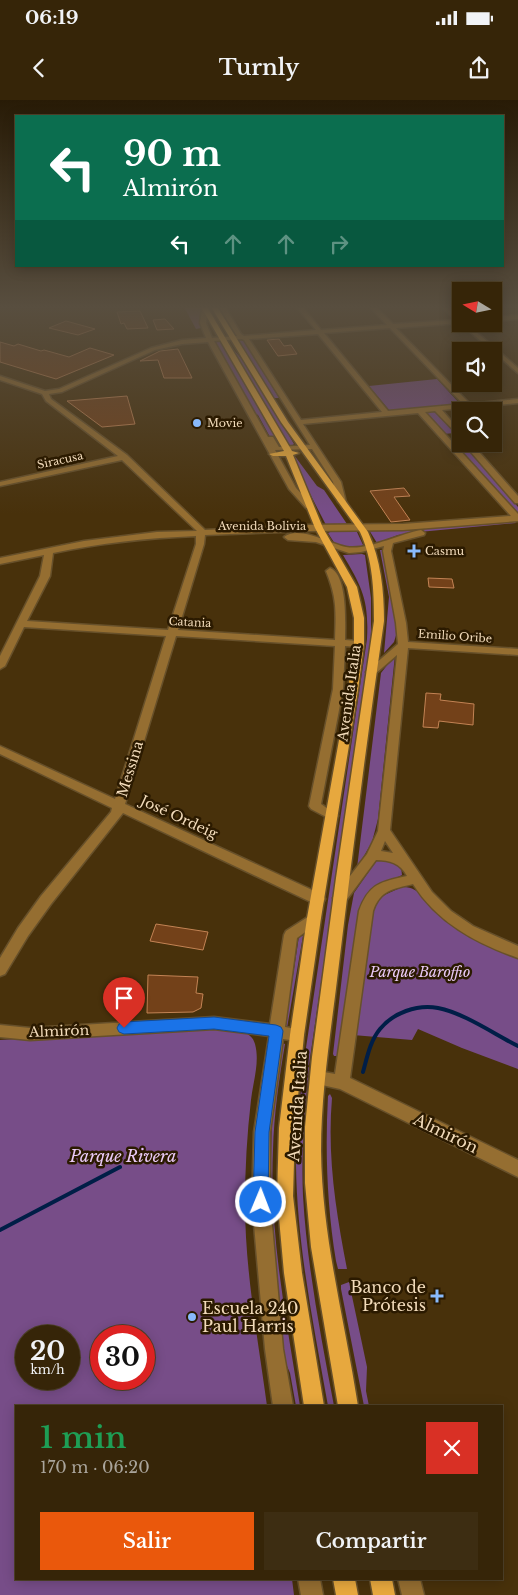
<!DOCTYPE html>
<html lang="es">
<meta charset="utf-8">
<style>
body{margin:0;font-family:"Libre Baskerville",serif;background:#3d2d12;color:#f1f3f6;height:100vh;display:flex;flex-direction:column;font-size:19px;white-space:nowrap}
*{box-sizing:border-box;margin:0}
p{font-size:16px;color:#aaa59c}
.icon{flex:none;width:28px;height:28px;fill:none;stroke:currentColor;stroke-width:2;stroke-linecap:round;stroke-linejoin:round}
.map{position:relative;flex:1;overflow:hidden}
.drawer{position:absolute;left:15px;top:1305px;width:488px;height:175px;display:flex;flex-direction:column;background:#362508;border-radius:0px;box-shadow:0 2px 12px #0003,0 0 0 1px #504229}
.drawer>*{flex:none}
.hud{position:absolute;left:15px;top:15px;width:489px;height:152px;border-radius:0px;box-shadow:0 2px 12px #0003,0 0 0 1px #504229;background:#0b6e4f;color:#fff;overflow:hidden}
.needle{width:32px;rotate:280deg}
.controls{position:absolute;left:452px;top:182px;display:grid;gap:10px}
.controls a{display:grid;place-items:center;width:50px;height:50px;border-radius:0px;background:#362508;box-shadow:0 2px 12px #0003,0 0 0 1px #504229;font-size:25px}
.speed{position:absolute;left:15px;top:1225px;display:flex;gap:10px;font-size:25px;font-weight:700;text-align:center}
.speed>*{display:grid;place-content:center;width:65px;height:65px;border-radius:50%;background:#362508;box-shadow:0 2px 12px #0003,0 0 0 1px #504229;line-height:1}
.speed small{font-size:12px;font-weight:400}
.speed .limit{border:8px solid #d22;background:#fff;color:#111}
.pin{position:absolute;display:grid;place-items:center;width:42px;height:42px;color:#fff;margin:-51px -21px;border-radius:50% 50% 50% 0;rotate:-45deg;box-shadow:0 0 5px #0007}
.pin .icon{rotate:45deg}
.me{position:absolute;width:55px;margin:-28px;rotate:1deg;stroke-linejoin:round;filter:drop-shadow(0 0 4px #0008)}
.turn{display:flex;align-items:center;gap:18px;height:105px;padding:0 25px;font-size:22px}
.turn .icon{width:65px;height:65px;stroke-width:2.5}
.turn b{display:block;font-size:35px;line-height:42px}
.lanes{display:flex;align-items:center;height:48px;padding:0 25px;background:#0003;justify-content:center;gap:25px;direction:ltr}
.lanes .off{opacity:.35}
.round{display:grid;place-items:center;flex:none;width:52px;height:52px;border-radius:0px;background:#3d2d12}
.overview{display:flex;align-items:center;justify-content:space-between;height:85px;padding:0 25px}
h1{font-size:30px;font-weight:600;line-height:38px;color:#1e9e55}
.action{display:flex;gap:10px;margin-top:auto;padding:10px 25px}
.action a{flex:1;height:58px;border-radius:0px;background:#ea580c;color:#fff;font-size:20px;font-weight:600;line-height:58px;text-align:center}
.action a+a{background:#3d2d12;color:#f1f3f6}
.status{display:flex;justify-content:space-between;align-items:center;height:35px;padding:0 25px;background:#362508;direction:ltr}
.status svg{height:14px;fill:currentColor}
header{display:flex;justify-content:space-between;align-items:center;height:65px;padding:0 25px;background:#362508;font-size:22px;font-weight:600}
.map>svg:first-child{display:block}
</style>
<div class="status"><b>06:19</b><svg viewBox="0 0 49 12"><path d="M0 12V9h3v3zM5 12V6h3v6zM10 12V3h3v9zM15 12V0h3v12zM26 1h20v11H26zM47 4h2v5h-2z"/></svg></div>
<header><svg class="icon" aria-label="back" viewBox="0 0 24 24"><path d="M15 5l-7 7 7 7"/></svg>Turnly<svg class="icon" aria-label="share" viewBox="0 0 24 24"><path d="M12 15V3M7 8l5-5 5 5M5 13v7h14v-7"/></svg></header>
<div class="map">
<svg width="518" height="1495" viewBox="0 0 518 1495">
<rect width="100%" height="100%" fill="#48310b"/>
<path fill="#774d88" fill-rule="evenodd" d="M183,205H201V228L196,229Z
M241,240L245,242L279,298H274L271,295L238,241Z
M217,242H222L283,348H276L258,315L253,312L214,243Z
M227,242L246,264L294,344L290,347Z
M437,279L461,305L390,311L369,286Z
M434,311L436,312L455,333L443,334L423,312Z
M450,341H461V344H464L518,407V413Z
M294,355L317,386L324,390L347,424L326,425L306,386Z
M514,421L516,423L419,432L398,435L377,443L369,430Z
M334,430H352L357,432L363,445L361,447L348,449L335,444L328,433Z
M380,450H383L397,532L394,542L384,553L389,497Z
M362,454L365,455L371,498V539L309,965L303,968L367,539C369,500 362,487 343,455Z
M395,555L378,719L372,742L357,768L381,573Z
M387,758L401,767L402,775L369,792L361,807L337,956H334L333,954L348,825L354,793L376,761Z
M402,787C420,786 426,803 438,813C463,834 487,845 518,858V969L462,948L418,929L412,940L353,935L373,807L380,797Z
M299,836H303L287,928H285Z
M224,927C235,929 252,931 255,944C260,962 253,982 251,1000C247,1034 245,1068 245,1103C245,1171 258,1239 267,1306H16V1479H292L294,1495H0V940ZM26,1236H69V1279H26ZM101,1236H144V1279H101Z
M282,943L285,944C279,979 274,1014 273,1050C269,1136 287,1222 300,1306H296L290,1273L280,1250L270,1101L272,1014Z
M309,967C305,1010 301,1053 303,1096C307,1166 321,1237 334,1306H328C314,1227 297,1146 296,1065C296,1033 300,1002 303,970Z
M330,994L332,998C327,1056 336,1112 347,1169H338L336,1161C327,1107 325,1051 328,996Z
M349,1182L367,1267L366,1291L369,1306H364L341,1189V1185Z"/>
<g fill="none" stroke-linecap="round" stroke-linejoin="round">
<path stroke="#001e47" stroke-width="4" d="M363,972C367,958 370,941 380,929C393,913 417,904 438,908C464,913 494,934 518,946
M0,1130L120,1067"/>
</g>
<path fill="#734119" stroke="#c38354" d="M140,211L148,228L127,229L124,223L121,224L117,212Z
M165,219L174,229L157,230L153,220Z
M66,221L95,229L78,235L49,228Z
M279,239L284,246L291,245L297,254L278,256L267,240Z
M0,242L14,246L18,244L41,251L44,250L69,257L90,248L114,255L56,279L0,262Z
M178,249L192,278H164L158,260L140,261L160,251Z
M127,296L135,324L102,327L67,301Z
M404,388L410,396L394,397L410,420L391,422L370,391Z
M428,478L452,479L454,488L429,487Z
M426,593L441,594L440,600L474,604L473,625L439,621L438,628L423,627Z
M156,824L208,832L203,850L150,841Z
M148,875L198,877L196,893L203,894L201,908L193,912L147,913Z"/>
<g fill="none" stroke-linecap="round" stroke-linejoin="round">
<defs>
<path id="minor" d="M218,205H224L241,234L244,236L316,230L295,205H301L321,230L387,225L368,205H374L393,224L456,220L439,205H445L461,218V223L396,228L470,304L518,299V303L442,310L461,332V338L435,311L425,312L518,414V421L403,430L308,431L205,435L204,444L178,530L335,540C336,511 337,498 326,471L330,468C348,475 345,524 345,540L359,541L364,544L359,547L345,546L343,589L321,704L338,716L332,720L311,709L309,706L333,589L335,546L176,536L125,704L323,795L325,799L323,803H313L123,713L51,804L28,836L5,874L0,876V858L18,828L41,796L111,712L112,708L0,654V646L115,699L166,536L24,527L5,566L0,569V556L40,476L44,455L0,464V458L84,441L157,432L197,431L122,360L0,386V382L118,356L46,301L42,294L0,280V276L45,291L59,289L151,248L182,240L206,238L200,223L202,209L205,207L208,209L206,223L212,238L237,236ZM390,228L463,304L388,311L324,233ZM318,234L382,312L301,320L249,239ZM242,239L244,240L310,345L279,347L273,337H268L214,241ZM208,242L289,389L306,408L313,406L296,388L275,350L312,349L333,382L338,402L342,404L346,402L341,382L303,324L418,313L511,416L403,424L308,425L205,430L127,355L51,299L49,294L62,292L155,250L182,244ZM196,436V444L168,530L27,521L50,476L53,453C100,443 148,438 196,436Z
M518,215V219L494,221V217Z
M461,224H467L518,268V273Z
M464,344H472L518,396V403H515Z
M421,430L425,433L424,435L393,443L391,451L406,523L408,542L518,549V555L408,548L390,730L432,792L451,811L473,826L518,846V858C475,843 437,822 413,784C393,789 380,790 373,811L350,978L518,1060V1077L340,989L313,983L310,978L313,973L318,971L335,974L359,811C369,783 381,782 407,776C400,763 390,760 376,760L345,802H335L333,798L367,754L378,731L397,555L375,574L371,575L366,572L398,544L396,523L383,451L384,446L361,452L349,453L316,442L288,440L284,437C299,425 330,444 346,447C367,451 399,434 421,430ZM385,741L393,753L381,751Z
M314,813L319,814L321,818L319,822L297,838L285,927L302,930L304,935L302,940L297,941L283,939L270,1032V1102L283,1249L293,1306H273L265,1249L252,1102L254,1032L269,936L214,929L30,940L0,937V925L30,928L214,917L270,924L284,835L286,831Z
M298,1479H320L323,1495H301Z
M398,1479H420L424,1495H402Z"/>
<path id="major" d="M200,205H206L292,351L299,353L293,355L323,428L357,487L364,518V544L358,590L321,818L304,935L295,1028L293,1096L302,1173L324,1306H304L284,1173L277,1096L279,1028L290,935L307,818L348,590L354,544V518L347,487L315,428L286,356H273L269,354L284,351Z
M210,205H216L288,322L368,432C381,460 384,491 384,521C367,638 352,755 338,872C331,931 321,991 321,1051C322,1138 345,1221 358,1306H338L311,1147L305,1083V1027L312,957L336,778L374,521C374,491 373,460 360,432L281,322Z
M333,1479H355L358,1495H336Z
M370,1479H392L395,1495H373Z"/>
</defs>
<use href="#minor" stroke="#67502a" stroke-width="3"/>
<use href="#major" stroke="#67502a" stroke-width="3"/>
<use href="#minor" fill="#956e31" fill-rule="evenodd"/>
<use href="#major" fill="#e7a83e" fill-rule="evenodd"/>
</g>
<linearGradient id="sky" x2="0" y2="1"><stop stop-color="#281b06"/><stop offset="0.5" stop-color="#584e3f"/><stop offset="1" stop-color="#584e3f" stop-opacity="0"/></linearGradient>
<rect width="518" height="414" fill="url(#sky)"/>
<path fill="#1a73e8" stroke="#114b97" d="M214,917L276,925L281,927L283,931L269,1032L268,1102L266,1108L261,1110L255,1108L253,1102L255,1032L269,936L214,929L124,934L119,932L117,928L119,924L124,922Z"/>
<g fill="#89bafc" stroke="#2b1a00" stroke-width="2">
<circle cx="197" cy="323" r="5"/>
<path d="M411.5 443.5h5v5h5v5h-5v5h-5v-5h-5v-5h5z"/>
<path d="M434.5 1188.5h5v5h5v5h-5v5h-5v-5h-5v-5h5z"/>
<circle cx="192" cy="1217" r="5"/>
</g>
<g text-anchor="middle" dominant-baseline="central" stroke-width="5" stroke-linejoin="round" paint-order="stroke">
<g font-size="11" fill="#f2dbba" stroke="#2b1a00" text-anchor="start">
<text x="207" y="323">Movie</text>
<text x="425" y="451">Casmu</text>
</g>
<g font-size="11" fill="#f2dbba" stroke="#2b1a00">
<text transform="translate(60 360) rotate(-12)">Siracusa</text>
<text x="262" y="426">Avenida Bolivia</text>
<text transform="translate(190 522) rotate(3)">Catania</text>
<text transform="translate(455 536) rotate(4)">Emilio Oribe</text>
</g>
<g font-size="14" fill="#f2dbba" stroke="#2b1a00">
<text transform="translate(349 593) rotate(-82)">Avenida Italia</text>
<text transform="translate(130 669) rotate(-73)">Messina</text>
<text transform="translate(179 717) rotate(25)">José Ordeig</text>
<text transform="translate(59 931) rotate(-2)">Almirón</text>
</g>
<g font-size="14" font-style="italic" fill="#eacaf7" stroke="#2b1a00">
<text x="420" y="872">Parque Baroffio</text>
</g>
<g font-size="16" fill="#f2dbba" stroke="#2b1a00">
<text transform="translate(297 1006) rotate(-86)">Avenida Italia</text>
<text transform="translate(446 1033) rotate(26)">Almirón</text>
</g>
<g font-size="16" font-style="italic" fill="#eacaf7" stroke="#2b1a00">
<text x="123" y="1056">Parque Rivera</text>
</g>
<g font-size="16" fill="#f2dbba" stroke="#2b1a00" text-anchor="end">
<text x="426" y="1187">Banco de<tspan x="426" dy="18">Prótesis</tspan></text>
<text x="202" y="1208" text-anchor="start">Escuela 240<tspan x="202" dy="18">Paul Harris</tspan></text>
</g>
</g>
</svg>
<div class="controls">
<a><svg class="needle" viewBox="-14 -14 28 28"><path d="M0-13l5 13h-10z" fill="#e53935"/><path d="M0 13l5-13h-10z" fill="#aaa59c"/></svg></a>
<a><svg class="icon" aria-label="sound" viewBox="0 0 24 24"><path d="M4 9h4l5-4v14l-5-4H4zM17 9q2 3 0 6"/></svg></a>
<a><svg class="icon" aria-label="search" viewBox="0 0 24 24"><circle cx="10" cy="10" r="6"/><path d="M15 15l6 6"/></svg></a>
</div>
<div class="speed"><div>20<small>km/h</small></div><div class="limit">30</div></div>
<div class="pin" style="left:124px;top:928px;background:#d93025"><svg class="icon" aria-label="arrive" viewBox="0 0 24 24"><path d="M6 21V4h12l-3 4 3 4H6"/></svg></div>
<svg class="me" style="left:261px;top:1102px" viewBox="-20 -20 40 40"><circle r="17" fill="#1a73e8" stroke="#fff" stroke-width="3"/><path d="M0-11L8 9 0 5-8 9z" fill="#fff"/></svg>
<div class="hud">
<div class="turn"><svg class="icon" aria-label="left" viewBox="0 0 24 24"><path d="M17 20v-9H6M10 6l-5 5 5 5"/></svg><div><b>90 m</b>Almirón</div></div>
<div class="lanes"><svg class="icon" aria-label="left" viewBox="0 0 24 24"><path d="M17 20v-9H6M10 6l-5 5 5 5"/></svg><svg class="icon off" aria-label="ahead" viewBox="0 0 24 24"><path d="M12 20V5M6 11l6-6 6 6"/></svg><svg class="icon off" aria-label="ahead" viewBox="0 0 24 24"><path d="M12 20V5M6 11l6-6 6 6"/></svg><svg class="icon off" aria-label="right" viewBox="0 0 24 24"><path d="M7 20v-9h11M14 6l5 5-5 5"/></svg></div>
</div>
<section class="drawer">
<div class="overview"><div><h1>1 min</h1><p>170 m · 06:20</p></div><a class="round" style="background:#d93025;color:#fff"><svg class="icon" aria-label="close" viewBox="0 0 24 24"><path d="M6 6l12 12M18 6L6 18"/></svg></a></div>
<div class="action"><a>Salir</a><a>Compartir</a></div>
</section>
</div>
